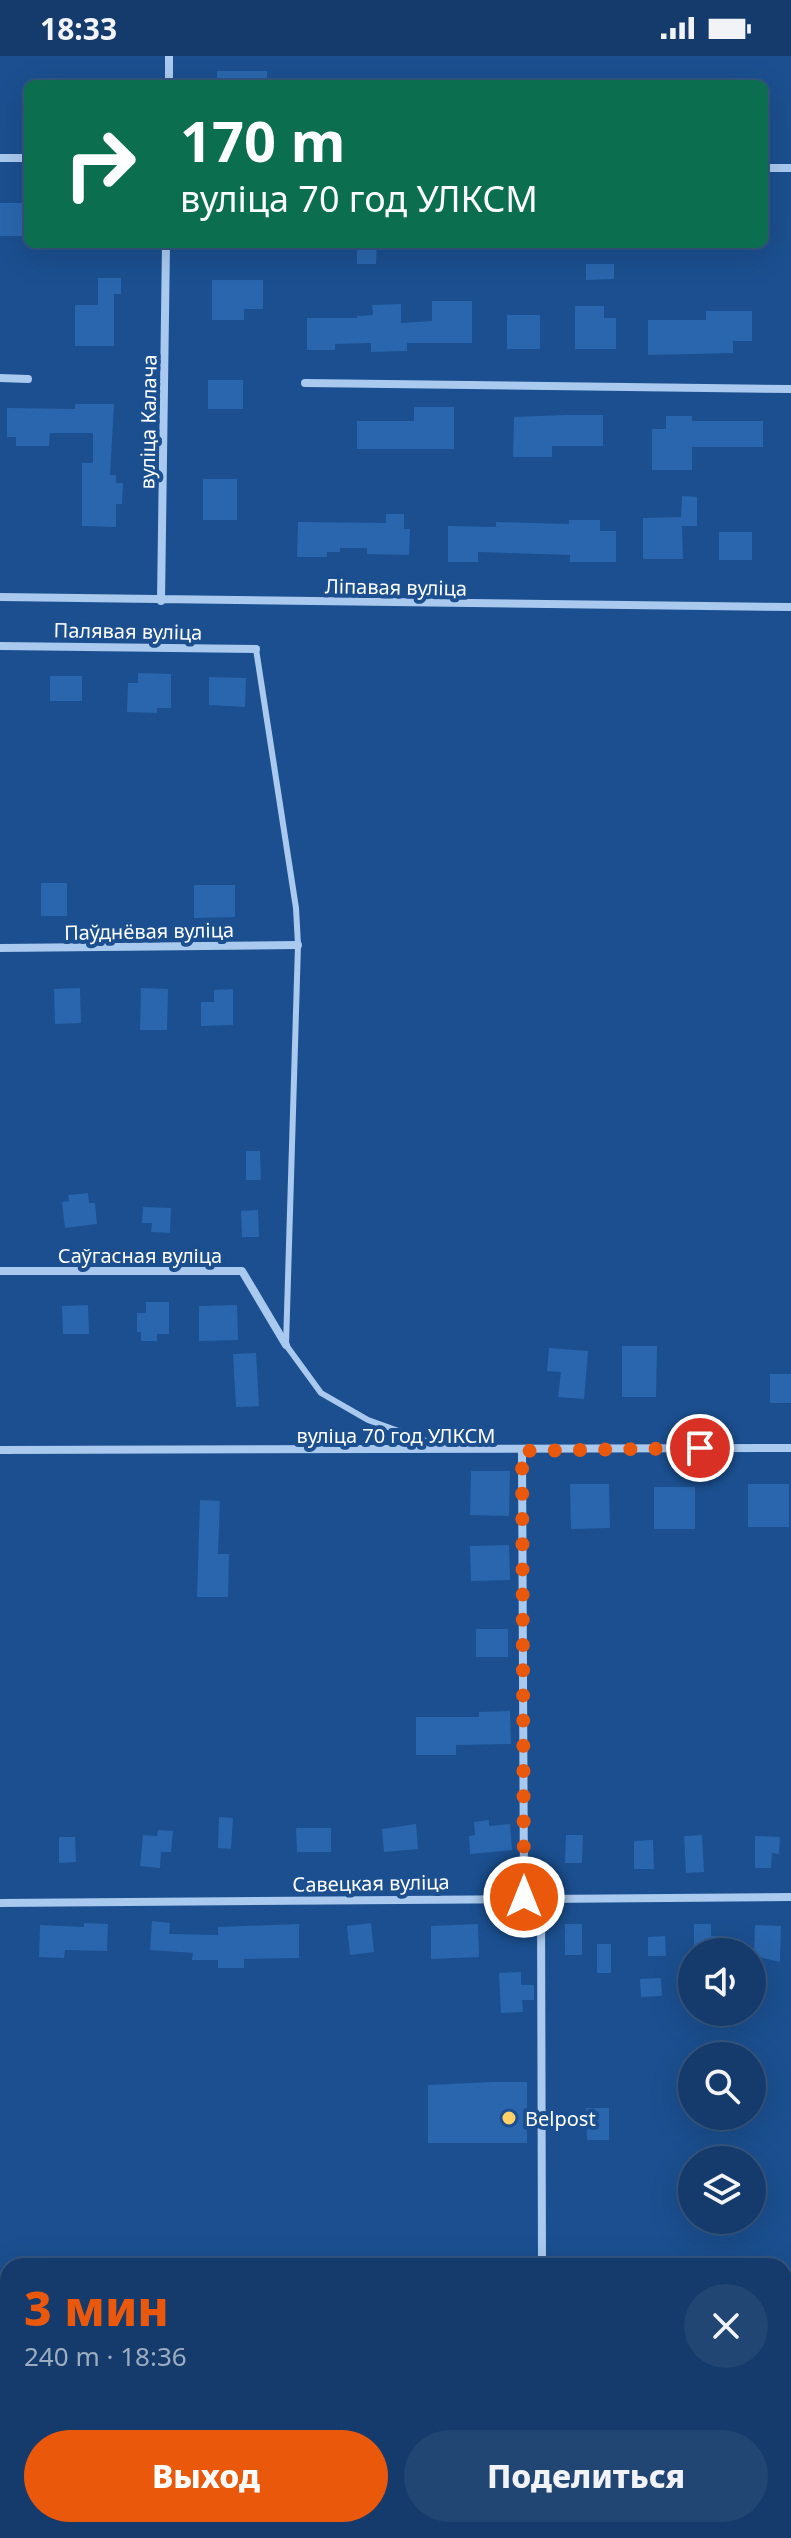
<!DOCTYPE html>
<html lang="ru">
<meta charset="utf-8">
<style>
body{margin:0;font-family:"Noto Sans",sans-serif;background:#214673;color:#f1f3f6;height:100vh;display:flex;flex-direction:column;font-size:30px;white-space:nowrap}
*{box-sizing:border-box;margin:0}
p{font-size:26px;color:#9dadc1}
.icon{flex:none;width:44px;height:44px;fill:none;stroke:currentColor;stroke-width:2;stroke-linecap:round;stroke-linejoin:round}
.map{position:relative;flex:1;overflow:hidden}
.sheet{position:absolute;left:0px;top:2202px;width:792px;height:280px;display:flex;flex-direction:column;background:#143b6b;border-radius:24px 24px 0 0;box-shadow:0 8px 32px #0002,0 0 0 2px #33557e}
.sheet>*{flex:none}
.top-card{position:absolute;left:24px;top:24px;width:744px;height:168px;border-radius:12px;box-shadow:0 8px 32px #0002,0 0 0 2px #33557e;background:#0b6e4f;color:#fff;overflow:hidden}
.fabs{position:absolute;left:678px;top:1882px;display:grid;gap:16px}
.fabs a{display:grid;place-items:center;width:88px;height:88px;border-radius:50%;background:#143b6b;box-shadow:0 8px 32px #0002,0 0 0 2px #33557e;font-size:40px}
.pin{position:absolute;display:grid;place-items:center;width:68px;height:68px;color:#fff;margin:-34px;border:4px solid #fff;border-radius:50%;box-shadow:0 2px 8px #0007}
.me{position:absolute;width:88px;margin:-44px;rotate:0deg;stroke-linejoin:round;filter:drop-shadow(0 0 6px #0008)}
.turn{display:flex;align-items:center;gap:28px;height:168px;padding:0 24px;font-size:36px}
.turn .icon{width:104px;height:104px;stroke-width:2.5}
.turn b{display:block;font-size:56px;line-height:68px}
.round{display:grid;place-items:center;flex:none;width:84px;height:84px;border-radius:42px;background:#214673}
.headline{display:flex;align-items:center;justify-content:space-between;height:136px;padding:0 24px}
h1{font-size:48px;font-weight:800;line-height:60px;color:#ea580c}
.button{display:flex;gap:16px;margin-top:auto;padding:16px 24px}
.button a{flex:1;height:92px;border-radius:48px;background:#ea580c;color:#fff;font-size:32px;font-weight:800;line-height:92px;text-align:center}
.button a+a{background:#214673;color:#f1f3f6}
.status{display:flex;justify-content:space-between;align-items:center;height:56px;padding:0 40px;background:#143b6b;direction:ltr}
.status svg{height:22px;fill:currentColor}
.map>svg:first-child{display:block}
</style>
<div class="status"><b>18:33</b><svg viewBox="0 0 49 12"><path d="M0 12V9h3v3zM5 12V6h3v6zM10 12V3h3v9zM15 12V0h3v12zM26 1h20v11H26zM47 4h2v5h-2z"/></svg></div>
<div class="map">
<svg width="791" height="2482" viewBox="0 0 791 2482">
<rect width="100%" height="100%" fill="#1b4f8f"/>
<path fill="#2a66ad" d="M217,15H267V28H217Z
M0,147H28V180H0Z
M357,188H377L376,208H357Z
M586,208H614V223L586,224Z
M98,222H121V238H114V290H75V249H98Z
M212,224H263V253H244V264H212Z
M432,245H472V287H407V295L371,296V287L335,288V294H307V262H357V260L373,259L372,249L401,248V267L432,265Z
M575,250H604V262H616V293H575Z
M706,255H752V285H733V297L648,299V264H706Z
M507,259H540V293H507Z
M208,324H243V353H208Z
M75,348H114L110,419H116V427H123L122,448H116V471L82,470V407H93V377H50L49,390H16V381H7V352L75,353Z
M414,351H454V393H357V365H414Z
M565,359H603V390H552V401H513L514,361Z
M666,360H692V365H763V391H692V414H652V373H666Z
M203,423H237V464H203Z
M682,440L697,441V470H682L683,503H643V462L681,461Z
M386,458H404V473H410L409,499L367,498V492H340V496H327V501H297L298,466L386,467Z
M569,464H600V475H616V506H570V499L478,496V506H448V470L496,471V466L569,468Z
M719,476H752V504H719Z
M138,617L171,618V652H157V657L127,656L128,627H138Z
M50,620H82V645H50Z
M209,621L246,622L245,651L209,649Z
M41,827H67V860H41Z
M194,829H235V861L194,862Z
M80,932L81,967L55,968L54,933Z
M141,932L168,933L167,974H140Z
M233,933V969L201,970V946H214V934Z
M246,1095H260L261,1124H246Z
M88,1137L89,1147H95L97,1168L65,1172L62,1146L69,1145L68,1139Z
M143,1151L171,1152L170,1177L151,1176L152,1167H142Z
M258,1154L259,1181H242L241,1155Z
M146,1246H169V1278H157V1285H141V1276H137V1257H146Z
M88,1249L89,1278H63L62,1250Z
M237,1249L238,1284L199,1285V1250Z
M622,1290H657L656,1341H622Z
M549,1292L588,1295L584,1343L558,1341L561,1316L547,1315Z
M256,1297L259,1350L236,1351L233,1298Z
M770,1318H791V1347H770Z
M471,1415H510L509,1460L470,1459Z
M570,1428H609L610,1472L571,1473Z
M748,1428H789V1471H748Z
M654,1431H695V1473H654Z
M200,1444L220,1445L218,1498H229L228,1541H197Z
M509,1489L510,1524L471,1525L470,1490Z
M476,1573H508V1601H476Z
M510,1655L511,1688L456,1689V1699H416V1661H479V1656Z
M219,1761L233,1762L231,1793L218,1792Z
M489,1764V1770L510,1768L512,1794L470,1798L469,1780L475,1779L474,1766Z
M416,1768L418,1793L384,1796L382,1773Z
M296,1772H331V1796H297Z
M158,1774L173,1775L171,1796H161L160,1812L140,1810L143,1779L157,1780Z
M566,1779H583L582,1807H565Z
M702,1779L704,1816L686,1817L684,1780Z
M755,1780L780,1781L779,1798L772,1797L771,1812H755Z
M59,1781H75L76,1806L59,1807Z
M653,1784L654,1813H634V1785Z
M152,1865L170,1867L169,1878L218,1879V1871L299,1868V1902L244,1903V1912H218V1904H192L193,1897L150,1894Z
M84,1867L108,1868L107,1895L65,1894L64,1902L39,1901L40,1869L84,1871Z
M371,1867L374,1896L350,1899L347,1870Z
M478,1868L479,1901L431,1903V1870Z
M565,1868H582V1899H565Z
M694,1868H711V1880H720L721,1896H694Z
M755,1869L781,1870L780,1906L754,1900Z
M665,1880L666,1900H648V1881Z
M597,1888H611V1917H597Z
M521,1916V1929H534V1944H522L523,1956L501,1957L499,1917Z
M661,1922L662,1940L641,1941L640,1923Z
M493,2026H527V2087H428V2029Z
M586,2052H609V2084H587Z"/>
<g fill="none" stroke-linecap="round" stroke-linejoin="round">
<path stroke="#a9c9ee" stroke-width="6" d="M256,593L296,852L298,889L286,1289L321,1337L368,1364L443,1391"/>
<path stroke="#a9c9ee" stroke-width="8" d="M169,28V0
M0,102H28
M764,112H791
M0,322L28,323
M305,327L791,333
M0,541L791,551
M161,545L166,188
M0,590L256,593
M0,892L298,889
M0,1215H242L286,1289
M0,1394L791,1392
M522,1395L524,1841
M541,1840L542,2210
M0,1847L791,1841
M540,2482V2474"/>
<path stroke="#d6e6fa" stroke-width="16" d="M0,2290H8
M784,2291H791"/>
</g>
<g fill="none" stroke-linecap="round" stroke-linejoin="round">
<path stroke="#ea580c" stroke-width="14" stroke-dasharray="0 25.2" d="M524,1841L522,1395L700,1392"/>
</g>
<circle fill="#ffd166" stroke="#1b4f8f" stroke-width="3" cx="509" cy="2062" r="8"/>
<g text-anchor="middle" dominant-baseline="central" stroke-width="8" stroke-linejoin="round" paint-order="stroke">
<g font-size="20" fill="#fff" stroke="#1b4f8f">
<text transform="translate(148 366) rotate(-89)">вуліца Калача</text>
<text transform="translate(396 531) rotate(1)">Ліпавая вуліца</text>
<text transform="translate(128 575) rotate(1)">Палявая вуліца</text>
<text transform="translate(149 875) rotate(-1)">Паўднёвая вуліца</text>
<text x="140" y="1199">Саўгасная вуліца</text>
<text x="396" y="1379">вуліца 70 год УЛКСМ</text>
<text transform="translate(371 1827) rotate(-1)">Савецкая вуліца</text>
</g>
<g font-size="20" fill="#fff" stroke="#1b4f8f" text-anchor="start">
<text x="525" y="2062">Belpost</text>
</g>
</g>
</svg>
<div class="fabs">
<a><svg class="icon" aria-label="sound" viewBox="0 0 24 24"><path d="M4 9h4l5-4v14l-5-4H4zM17 9q2 3 0 6"/></svg></a>
<a><svg class="icon" aria-label="search" viewBox="0 0 24 24"><circle cx="10" cy="10" r="6"/><path d="M15 15l6 6"/></svg></a>
<a><svg class="icon" aria-label="layers" viewBox="0 0 24 24"><path d="M12 4l9 5-9 5-9-5zM3 14l9 5 9-5"/></svg></a>
</div>
<div class="pin" style="left:700px;top:1392px;background:#d93025"><svg class="icon" aria-label="arrive" viewBox="0 0 24 24"><path d="M6 21V4h12l-3 4 3 4H6"/></svg></div>
<svg class="me" style="left:524px;top:1841px" viewBox="-20 -20 40 40"><circle r="17" fill="#ea580c" stroke="#fff" stroke-width="3"/><path d="M0-11L8 9 0 5-8 9z" fill="#fff"/></svg>
<div class="top-card">
<div class="turn"><svg class="icon" aria-label="right" viewBox="0 0 24 24"><path d="M7 20v-9h11M14 6l5 5-5 5"/></svg><div><b>170 m</b>вуліца 70 год УЛКСМ</div></div>
</div>
<section class="sheet">
<div class="headline"><div><h1>3 мин</h1><p>240 m · 18:36</p></div><a class="round"><svg class="icon" aria-label="close" viewBox="0 0 24 24"><path d="M6 6l12 12M18 6L6 18"/></svg></a></div>
<div class="button"><a>Выход</a><a>Поделиться</a></div>
</section>
</div>
